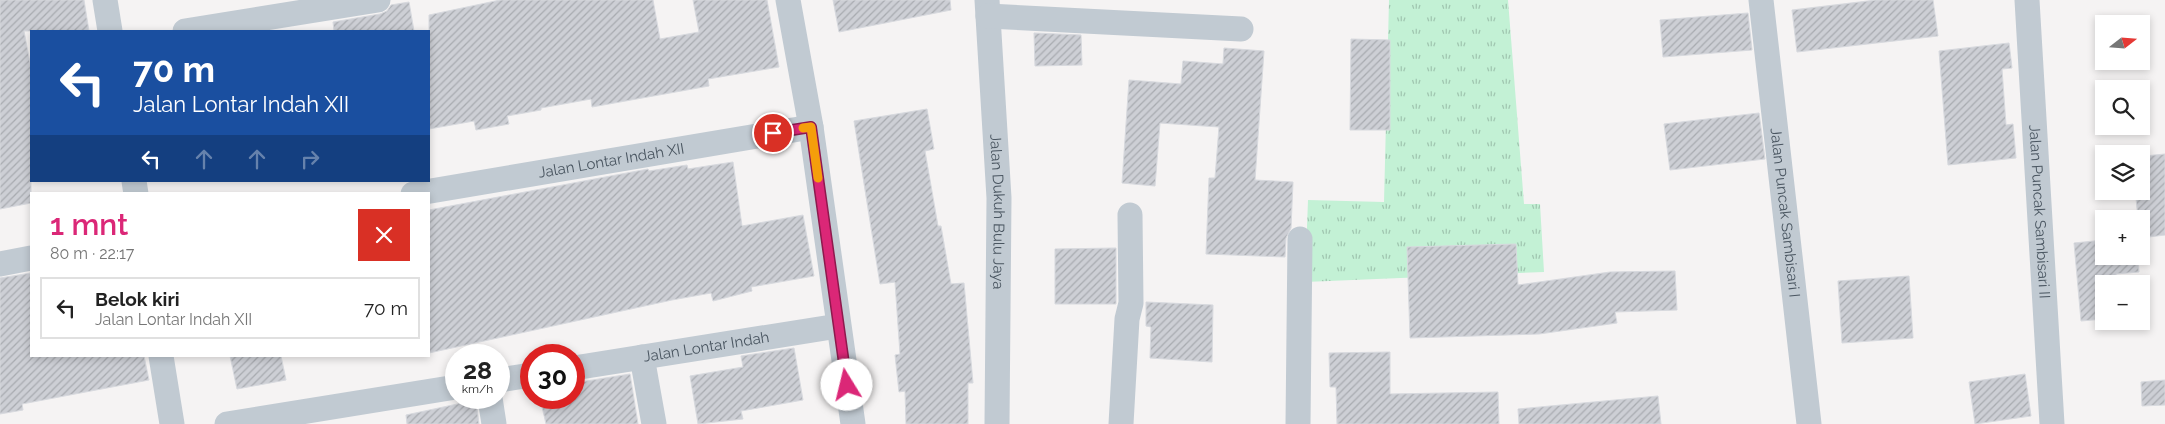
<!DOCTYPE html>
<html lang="id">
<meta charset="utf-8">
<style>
body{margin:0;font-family:Raleway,sans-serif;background:#f2f2f2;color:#222;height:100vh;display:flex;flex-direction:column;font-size:19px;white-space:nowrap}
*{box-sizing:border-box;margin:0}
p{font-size:16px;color:#767676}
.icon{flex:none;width:28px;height:28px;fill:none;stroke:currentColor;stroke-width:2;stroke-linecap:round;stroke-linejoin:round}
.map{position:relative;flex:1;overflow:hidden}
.drawer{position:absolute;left:30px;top:192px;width:400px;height:165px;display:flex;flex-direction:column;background:#fff;border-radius:0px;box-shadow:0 2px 8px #0003}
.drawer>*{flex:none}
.banner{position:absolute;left:30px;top:30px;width:400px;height:152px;border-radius:0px;box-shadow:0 2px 8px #0003;background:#1a4fa0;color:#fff;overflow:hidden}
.needle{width:32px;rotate:73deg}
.fabs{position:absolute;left:2095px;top:15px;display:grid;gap:10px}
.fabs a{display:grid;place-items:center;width:55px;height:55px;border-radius:0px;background:#fff;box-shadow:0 2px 8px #0003;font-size:25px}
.speed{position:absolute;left:445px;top:344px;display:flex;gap:10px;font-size:25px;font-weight:700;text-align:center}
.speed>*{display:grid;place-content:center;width:65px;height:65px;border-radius:50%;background:#fff;box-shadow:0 2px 8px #0003;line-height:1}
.speed small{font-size:12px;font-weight:400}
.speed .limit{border:8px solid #d22;background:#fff;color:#111}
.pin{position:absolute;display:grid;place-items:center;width:42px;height:42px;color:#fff;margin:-21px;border:2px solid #fff;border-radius:50%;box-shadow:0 1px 5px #0007}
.me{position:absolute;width:55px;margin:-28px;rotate:351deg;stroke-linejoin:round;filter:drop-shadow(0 0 4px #0008)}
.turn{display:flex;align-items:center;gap:18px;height:105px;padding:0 20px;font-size:22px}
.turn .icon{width:65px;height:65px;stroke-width:2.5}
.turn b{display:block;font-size:35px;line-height:42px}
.lanes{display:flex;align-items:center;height:48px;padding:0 20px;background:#0003;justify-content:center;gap:25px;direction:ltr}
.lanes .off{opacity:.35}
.round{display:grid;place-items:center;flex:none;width:52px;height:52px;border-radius:0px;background:#f2f2f2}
.overview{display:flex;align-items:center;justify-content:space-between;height:85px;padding:0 20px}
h1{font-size:30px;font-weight:600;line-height:38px;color:#db2777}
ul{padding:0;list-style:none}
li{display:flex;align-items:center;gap:15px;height:62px;margin:0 10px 8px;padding:0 10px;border:2px solid #e0e0e0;border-radius:0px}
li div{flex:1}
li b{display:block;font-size:19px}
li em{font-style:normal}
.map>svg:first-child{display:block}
</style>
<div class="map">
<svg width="2165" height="424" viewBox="0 0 2165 424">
<defs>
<pattern id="grass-tufts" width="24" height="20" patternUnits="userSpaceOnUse" patternTransform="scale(1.25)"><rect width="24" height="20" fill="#c3f1d5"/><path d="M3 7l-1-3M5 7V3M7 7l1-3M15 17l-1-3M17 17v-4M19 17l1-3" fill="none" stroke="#a0c6b0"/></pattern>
<pattern id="building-hatch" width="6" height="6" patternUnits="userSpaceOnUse" patternTransform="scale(1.25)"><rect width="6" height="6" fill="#cdcfd5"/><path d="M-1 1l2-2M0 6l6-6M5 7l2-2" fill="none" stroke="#a8abb0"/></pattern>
</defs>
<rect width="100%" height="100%" fill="#f5f3f3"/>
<path fill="url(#grass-tufts)" d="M1389,0H1508L1524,204H1540L1544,272L1305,282L1308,200L1384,202Z"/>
<path fill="url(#building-hatch)" stroke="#d7d9de" d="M0,0H84L89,31H24L31,68V203L0,209Z
M500,0H653L660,39L699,32L693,0H767L779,67L708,79L709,86L592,107L591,99L541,108V110L507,116L509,124L476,130L474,121L429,129V15Z
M833,0H950L951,10L839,32Z
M1876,0H1933L1938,36L1797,52L1792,10Z
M409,2L414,31H334L333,22L380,14L387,11L391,5Z
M1748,13L1752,50L1663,57L1660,20Z
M1034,33L1081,35L1082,65L1035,66Z
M1351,39L1390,40V130H1350Z
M2009,43L2012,68L2002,69L2006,125L2013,124L2016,158L1948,165L1939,51Z
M1224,48L1264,51L1255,180L1293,182L1291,228L1286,238L1285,257L1206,254L1209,178H1215L1219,127L1160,123L1155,186L1122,183L1129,80L1181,84L1183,61L1223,64Z
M927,109L934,149L925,151L938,226H941L951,284L964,283L973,383H968V424H906L905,391L899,392L895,355L900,354L895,282L880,284L854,121Z
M1759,113L1765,159L1670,170L1664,124Z
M2165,154V235L2141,238V219H2138L2136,198L2148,197L2144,156Z
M733,162L742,226L803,215L814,276L751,287L752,291L713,301L711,293L672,300L429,353V210L648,169L649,171L687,165L688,169Z
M2104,240V256H2138L2139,272L2116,274L2117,284H2104V319L2081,321L2074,243Z
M1516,244L1518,285L1610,272L1675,271L1677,310L1615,312L1617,323L1539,334L1410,338L1407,247Z
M1116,248V304H1055V249Z
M31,273V356H144L149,380L22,404L23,410L0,414V278Z
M1909,276L1913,338L1842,343L1838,281Z
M1146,302L1213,305L1212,362L1150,358L1151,327L1146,326Z
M794,348L803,400L741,411L743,419L698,424L690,376L743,367L741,356Z
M1390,352V394L1498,392L1499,424H1337L1336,387H1330L1329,353Z
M230,356H281L286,380L237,389Z
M630,374L638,424H546L540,398H574V383Z
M2025,374L2031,416L1975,424L1969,382Z
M2165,380V405L2142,406L2141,382Z
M1658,396L1661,424H1519L1518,409Z
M476,400L479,424H407L406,415Z"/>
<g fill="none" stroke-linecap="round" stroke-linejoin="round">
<g stroke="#c1cad2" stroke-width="25">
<path d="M105,0L110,31"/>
<path d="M788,0L811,127L853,424"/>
<path id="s1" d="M987,0L999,198L997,424"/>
<path id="s2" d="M1761,0L1809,424"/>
<path id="s3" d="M2027,0L2052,424"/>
<path d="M988,16L1241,29"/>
<path d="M185,31L378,0"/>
<path d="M134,181L136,194"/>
<path id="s4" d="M413,194L811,127"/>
<path d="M0,264L31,258"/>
<path d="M161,356L172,424"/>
<path d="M642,357L654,424"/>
<path id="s5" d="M574,368L838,326"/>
<path d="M499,380L531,375"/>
<path d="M490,398L494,424"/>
<path d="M227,424L456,387"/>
<path d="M1121,424L1127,319L1131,303L1130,215"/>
<path d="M1298,424L1300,239"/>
</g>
</g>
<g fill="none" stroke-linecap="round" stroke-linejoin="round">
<defs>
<path id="route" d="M773,133L811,127L847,385"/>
</defs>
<use href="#route" stroke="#8e194d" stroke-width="12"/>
<use href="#route" stroke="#db2777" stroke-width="9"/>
<path stroke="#f59e0b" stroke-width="9" d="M803,128L811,127L818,178"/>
</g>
<g text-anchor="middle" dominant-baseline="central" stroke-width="4" stroke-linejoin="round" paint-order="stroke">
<g font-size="15" fill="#4a5661" stroke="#fff">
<text stroke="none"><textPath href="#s4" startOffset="201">Jalan Lontar Indah XII</textPath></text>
<text stroke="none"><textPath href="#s1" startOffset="212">Jalan Dukuh Bulu Jaya</textPath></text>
<text stroke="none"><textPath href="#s2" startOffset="214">Jalan Puncak Sambisari I</textPath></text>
<text stroke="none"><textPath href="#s3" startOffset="212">Jalan Puncak Sambisari II</textPath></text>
<text stroke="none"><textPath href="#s5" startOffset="134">Jalan Lontar Indah</textPath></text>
</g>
</g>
</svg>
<div class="fabs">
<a><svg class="needle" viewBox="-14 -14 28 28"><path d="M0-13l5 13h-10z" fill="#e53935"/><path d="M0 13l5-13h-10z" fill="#767676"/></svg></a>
<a><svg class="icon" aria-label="search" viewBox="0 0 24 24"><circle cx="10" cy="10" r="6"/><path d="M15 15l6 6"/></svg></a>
<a><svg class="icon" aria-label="layers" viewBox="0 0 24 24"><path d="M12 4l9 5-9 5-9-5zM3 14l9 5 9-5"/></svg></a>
<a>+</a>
<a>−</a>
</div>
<div class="speed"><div>28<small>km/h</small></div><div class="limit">30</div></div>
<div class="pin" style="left:773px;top:133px;background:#d93025"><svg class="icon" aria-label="arrive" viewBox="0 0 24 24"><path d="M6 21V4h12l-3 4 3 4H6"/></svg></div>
<svg class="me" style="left:847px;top:385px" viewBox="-20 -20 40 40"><circle r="19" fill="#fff"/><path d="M0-13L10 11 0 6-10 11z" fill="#db2777"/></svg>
<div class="banner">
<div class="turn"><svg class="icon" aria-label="left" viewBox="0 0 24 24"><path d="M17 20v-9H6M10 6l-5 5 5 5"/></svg><div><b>70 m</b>Jalan Lontar Indah XII</div></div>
<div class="lanes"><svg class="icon" aria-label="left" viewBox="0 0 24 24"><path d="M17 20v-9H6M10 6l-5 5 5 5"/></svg><svg class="icon off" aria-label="ahead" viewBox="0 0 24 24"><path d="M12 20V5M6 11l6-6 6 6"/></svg><svg class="icon off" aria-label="ahead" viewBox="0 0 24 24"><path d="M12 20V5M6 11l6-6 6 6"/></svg><svg class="icon off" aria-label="right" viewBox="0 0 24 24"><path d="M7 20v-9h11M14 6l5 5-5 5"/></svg></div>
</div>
<section class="drawer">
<div class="overview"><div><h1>1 mnt</h1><p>80 m · 22:17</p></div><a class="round" style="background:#d93025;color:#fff"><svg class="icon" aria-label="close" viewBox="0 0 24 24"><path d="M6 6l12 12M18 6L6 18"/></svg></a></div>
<ul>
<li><svg class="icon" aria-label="left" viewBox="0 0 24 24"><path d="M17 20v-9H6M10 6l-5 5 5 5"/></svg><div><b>Belok kiri</b><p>Jalan Lontar Indah XII</p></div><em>70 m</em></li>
</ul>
</section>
</div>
